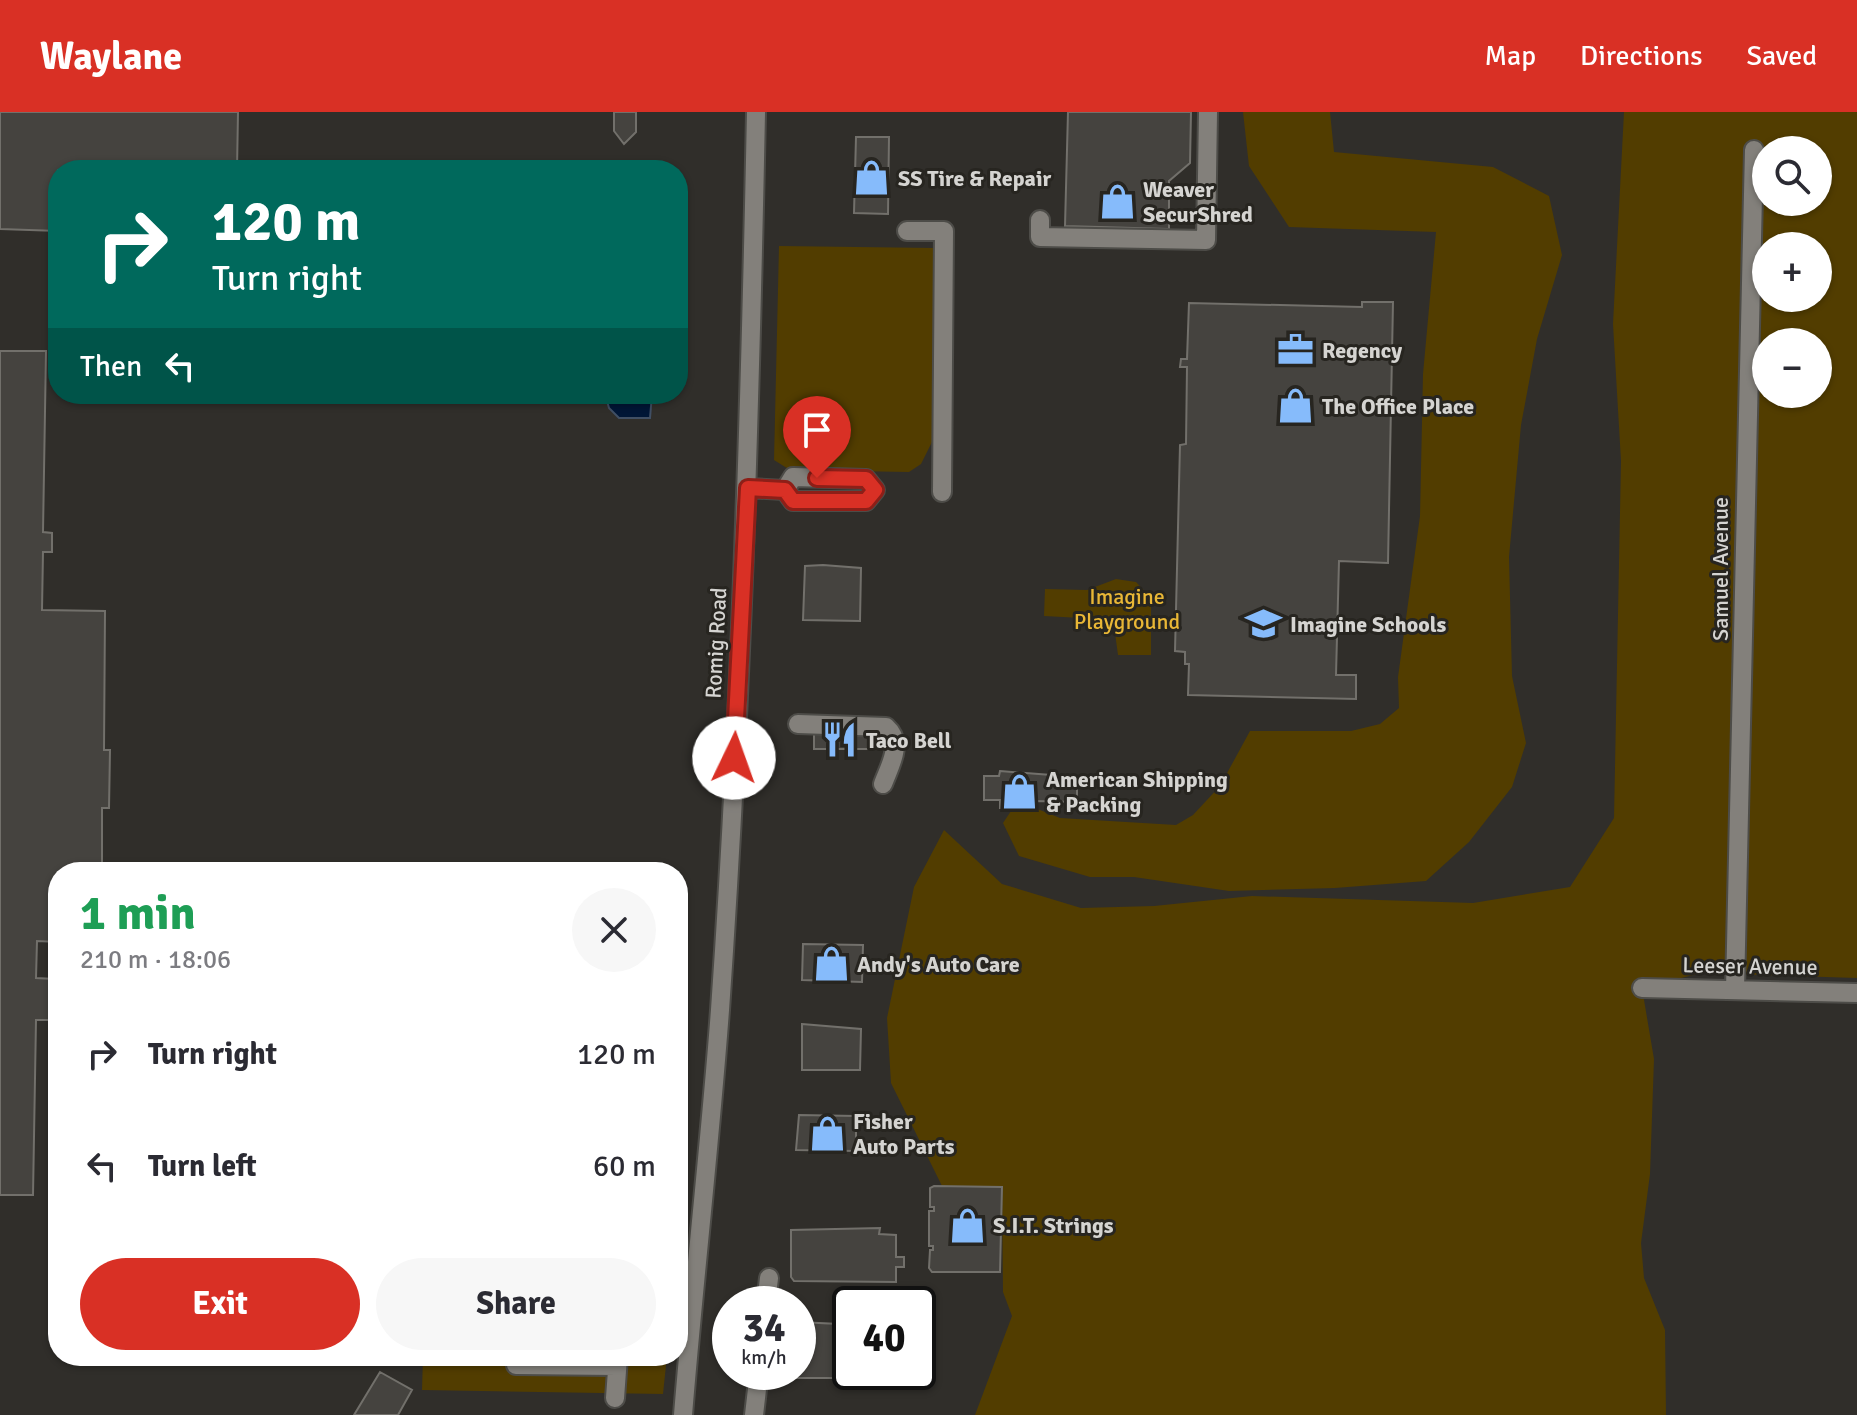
<!DOCTYPE html>
<meta charset="utf-8">
<style>
body{margin:0;font-family:Signika,sans-serif;background:#f7f7f7;color:#2b2b33;height:100vh;display:flex;flex-direction:column;font-size:30px;white-space:nowrap}
*{box-sizing:border-box;margin:0}
p{font-size:26px;color:#7c7c81}
.icon{flex:none;width:44px;height:44px;fill:none;stroke:currentColor;stroke-width:2;stroke-linecap:round;stroke-linejoin:round}
.map{position:relative;flex:1;overflow:hidden}
.panel{position:absolute;left:48px;top:750px;width:640px;height:504px;display:flex;flex-direction:column;background:#fff;border-radius:32px;box-shadow:0 2px 6px #0004}
.panel>*{flex:none}
.banner{position:absolute;left:48px;top:48px;width:640px;height:244px;border-radius:32px;box-shadow:0 2px 6px #0004;background:#00695c;color:#fff;overflow:hidden}
.tools{position:absolute;left:1752px;top:24px;display:grid;gap:16px}
.tools a{display:grid;place-items:center;width:80px;height:80px;border-radius:50%;background:#fff;box-shadow:0 2px 6px #0004;font-size:40px}
.speed{position:absolute;left:712px;top:1174px;display:flex;gap:16px;font-size:40px;font-weight:700;text-align:center}
.speed>*{display:grid;place-content:center;width:104px;height:104px;border-radius:50%;background:#fff;box-shadow:0 2px 6px #0004;line-height:1}
.speed small{font-size:20px;font-weight:400}
.speed .limit{border:4px solid #111;border-radius:12px;background:#fff;color:#111}
.pin{position:absolute;display:grid;place-items:center;width:68px;height:68px;color:#fff;margin:-82px -34px;border-radius:50% 50% 50% 0;rotate:-45deg;box-shadow:0 0 8px #0007}
.pin .icon{rotate:45deg}
.me{position:absolute;width:88px;margin:-44px;rotate:3deg;stroke-linejoin:round;filter:drop-shadow(0 0 6px #0008)}
.turn{display:flex;align-items:center;gap:28px;height:168px;padding:0 32px;font-size:36px}
.turn .icon{width:104px;height:104px;stroke-width:2.5}
.turn b{display:block;font-size:56px;line-height:68px}
.then{display:flex;align-items:center;height:76px;padding:0 32px;background:#0003;gap:16px;font-size:30px}
.round{display:grid;place-items:center;flex:none;width:84px;height:84px;border-radius:42px;background:#f7f7f7}
.head{display:flex;align-items:center;justify-content:space-between;height:136px;padding:0 32px}
h1{font-size:48px;font-weight:800;line-height:60px;color:#1e9e55}
.cta{display:flex;gap:16px;margin-top:auto;padding:16px 32px}
.cta a{flex:1;height:92px;border-radius:48px;background:#d93025;color:#fff;font-size:32px;font-weight:800;line-height:92px;text-align:center}
.cta a+a{background:#f7f7f7;color:#2b2b33}
ul{padding:0;list-style:none}
li{display:flex;align-items:center;gap:24px;height:112px;padding:0 32px}
li div{flex:1}
li b{display:block;font-size:30px}
li em{font-style:normal}
header{display:flex;align-items:center;gap:48px;box-sizing:border-box;height:112px;padding:0 40px;background:#d93025;color:#fff}
header strong{font-size:38px}
nav{display:flex;gap:44px;margin-inline-start:auto;font-size:28px}
.map>svg:first-child{display:block}
</style>
<header>
<strong>Waylane</strong>
<nav><a>Map</a><a>Directions</a><a>Saved</a></nav>
</header>
<div class="map">
<svg width="1857" height="1303" viewBox="0 0 1857 1303">
<rect width="100%" height="100%" fill="#302e2a"/>
<path fill="#523d00" fill-rule="evenodd" d="M1243,0H1330L1334,40L1493,55L1549,84L1562,143L1537,227L1521,313L1509,445L1512,564L1526,631L1512,675L1469,730L1426,769L1335,776L1229,779L1134,765H1090L1019,744L1003,711L1013,696H1035L1060,706L1176,713L1193,703L1220,674L1250,619H1351L1380,612L1399,596L1398,565L1420,404L1423,262L1436,120L1289,115L1249,54Z
M1624,0H1857V866L1701,861L1642,876L1654,947L1650,1062L1641,1131L1644,1166L1665,1218L1666,1303H975L1012,1204L1003,1180L1002,1076L942,1074L891,971L887,906L914,775L944,718L1002,772L1081,796L1154,794L1252,784L1473,791L1570,775L1614,706L1621,349L1613,212ZM1766,38H1818V90H1766ZM1766,134H1818V186H1766ZM1766,230H1818V282H1766Z
M779,134L935,136L932,330L921,352L909,360L790,358L774,348Z
M1116,467L1136,470L1151,486V543H1118L1115,521L1100,507L1044,504L1045,477L1087,478Z
M423,1244H667L663,1282L422,1278Z"/>
<path fill="#001636" stroke="#404f64" stroke-width="2" d="M605,282H652L650,306H619L609,296Z"/>
<path fill="#45433f" stroke="#72706b" stroke-width="2" d="M0,0H238L237,58H58V119L0,117Z
M614,0H636V20L624,32L614,19Z
M1068,0H1191L1190,51L1169,69V117L1065,114Z
M856,25H889L888,102L854,101Z
M1362,190H1393L1388,451L1339,449L1336,563H1356V587L1188,583L1189,552H1185V540L1175,539L1180,333L1186,332L1187,255H1180L1181,247H1187L1189,191L1362,195Z
M0,239H46L43,420L52,421V440H43L42,498L105,499L104,638H110L109,696H102V760H58V830L37,829L36,866L55,867L54,908H36L33,1083H0Z
M823,453L861,456L860,509L803,508L805,454Z
M868,617V637H814V620Z
M1000,659L1077,665V690L1035,689V696H1000V688H984V664H999Z
M803,832L863,833L862,870L802,868Z
M802,912L861,917L860,958H802Z
M799,1003L856,1004V1039L796,1038Z
M934,1074L1002,1075L1000,1160H932L929,1156L930,1138H933V1134H929V1099H934V1095H930V1076Z
M880,1116L879,1122L896,1123V1145H904V1155H896V1170L794,1169L791,1165V1118Z
M798,1210L839,1212L838,1266H781V1260H798Z
M380,1260L412,1278L398,1303H354Z"/>
<g fill="none" stroke-linecap="round" stroke-linejoin="round">
<defs>
<path id="minor" d="M1040,108V125L1206,128L1208,0
M907,119H944L942,380
M748,376L785,378L793,389H866L875,378L866,367L793,365L785,378
M798,612L886,615C904,631 890,653 883,672
M1642,876L1857,881
M1735,878L1754,38
M766,1192L769,1166
M516,1244V1253L617,1254
M615,1286L618,1245
M683,1303C694,1168 710,1033 720,898C741,599 750,300 756,0
M754,1303L759,1260"/>
</defs>
<use href="#minor" stroke="#4d4c48" stroke-width="22"/>
<use href="#minor" stroke="#83807b" stroke-width="18"/>
</g>
<g fill="none" stroke-linecap="round" stroke-linejoin="round">
<defs>
<path id="route" d="M734,646L748,376L785,378L793,389H866L875,378L866,367L817,366"/>
</defs>
<use href="#route" stroke="#8d1f18" stroke-width="20"/>
<use href="#route" stroke="#d93025" stroke-width="14"/>
</g>
<defs>
<symbol id="shop-bare" viewBox="-9 -9 18 18"><path d="M-5-2.5h2.3a2.7 3.5 0 0 1 5.4 0H5L5.5 6h-11ZM-1.5-2.5h3a1.5 2.3 0 0 0-3 0Z" fill="#86bbfb" stroke="#272520" stroke-width="2.5" paint-order="stroke"/></symbol>
<symbol id="office-bare" viewBox="-9 -9 18 18"><path d="M-6-3h4V-5.5h4V-3h4V5H-6ZM-1-4.5V-3h2v-1.5ZM-6 0V1H6V0Z" fill="#86bbfb" stroke="#272520" stroke-width="2.5" paint-order="stroke"/></symbol>
<symbol id="school-bare" viewBox="-9 -9 18 18"><path d="M0-5L7-2L0 1L-7-2ZM-4 1L0 2.5L4 1V4Q0 6-4 4Z" fill="#86bbfb" stroke="#272520" stroke-width="2.5" paint-order="stroke"/></symbol>
<symbol id="restaurant-bare" viewBox="-9 -9 18 18"><path d="M-5-6h1v4h1v-4h1v4h1v-4h1v5L-1.5 .5V6h-2V.5L-5-1ZM5-6V6H3V1.5H1.5Q1.5-4 5-6Z" fill="#86bbfb" stroke="#272520" stroke-width="2.5" paint-order="stroke"/></symbol>
</defs>
<g fill-rule="evenodd">
<use href="#shop-bare" x="846" y="40" width="51" height="51"/>
<use href="#shop-bare" x="1092" y="64" width="51" height="51"/>
<use href="#office-bare" x="1270" y="212" width="51" height="51"/>
<use href="#shop-bare" x="1270" y="268" width="51" height="51"/>
<use href="#school-bare" x="1238" y="486" width="51" height="51"/>
<use href="#restaurant-bare" x="814" y="602" width="51" height="51"/>
<use href="#shop-bare" x="994" y="654" width="51" height="51"/>
<use href="#shop-bare" x="806" y="826" width="51" height="51"/>
<use href="#shop-bare" x="802" y="996" width="51" height="51"/>
<use href="#shop-bare" x="942" y="1088" width="51" height="51"/>
</g>
<g text-anchor="middle" dominant-baseline="central" stroke-width="6" stroke-linejoin="round" paint-order="stroke">
<g font-size="22" font-weight="bold" fill="#d5d4d1" stroke="#272520" text-anchor="start">
<text x="898" y="66">SS Tire &amp; Repair</text>
<text x="1143" y="77">Weaver<tspan x="1143" dy="25">SecurShred</tspan></text>
<text x="1322" y="238">Regency</text>
<text x="1322" y="294">The Office Place</text>
<text x="1290" y="512">Imagine Schools</text>
<text x="866" y="628">Taco Bell</text>
<text x="1046" y="667">American Shipping<tspan x="1046" dy="25">&amp; Packing</tspan></text>
<text x="857" y="852">Andy's Auto Care</text>
<text x="853" y="1009">Fisher<tspan x="853" dy="25">Auto Parts</tspan></text>
<text x="993" y="1113">S.I.T. Strings</text>
</g>
<g font-size="22" fill="#d5d4d1" stroke="#272520">
<text transform="translate(1720 457) rotate(-90)">Samuel Avenue</text>
<text transform="translate(716 531) rotate(-87)">Romig Road</text>
<text transform="translate(1750 854) rotate(1)">Leeser Avenue</text>
</g>
<g font-size="22" fill="#e9b736" stroke="#272520">
<text x="1127" y="484">Imagine<tspan x="1127" dy="25">Playground</tspan></text>
</g>
</g>
</svg>
<div class="tools">
<a><svg class="icon" aria-label="search" viewBox="0 0 24 24"><circle cx="10" cy="10" r="6"/><path d="M15 15l6 6"/></svg></a>
<a>+</a>
<a>−</a>
</div>
<div class="speed"><div>34<small>km/h</small></div><div class="limit">40</div></div>
<div class="pin" style="left:817px;top:366px;background:#d93025"><svg class="icon" aria-label="arrive" viewBox="0 0 24 24"><path d="M6 21V4h12l-3 4 3 4H6"/></svg></div>
<svg class="me" style="left:734px;top:646px" viewBox="-20 -20 40 40"><circle r="19" fill="#fff"/><path d="M0-13L10 11 0 6-10 11z" fill="#d93025"/></svg>
<div class="banner">
<div class="turn"><svg class="icon" aria-label="right" viewBox="0 0 24 24"><path d="M7 20v-9h11M14 6l5 5-5 5"/></svg><div><b>120 m</b>Turn right</div></div>
<div class="then">Then<svg class="icon" aria-label="left" viewBox="0 0 24 24"><path d="M17 20v-9H6M10 6l-5 5 5 5"/></svg></div>
</div>
<section class="panel">
<div class="head"><div><h1>1 min</h1><p>210 m · 18:06</p></div><a class="round"><svg class="icon" aria-label="close" viewBox="0 0 24 24"><path d="M6 6l12 12M18 6L6 18"/></svg></a></div>
<ul>
<li><svg class="icon" aria-label="right" viewBox="0 0 24 24"><path d="M7 20v-9h11M14 6l5 5-5 5"/></svg><div><b>Turn right</b></div><em>120 m</em></li>
<li><svg class="icon" aria-label="left" viewBox="0 0 24 24"><path d="M17 20v-9H6M10 6l-5 5 5 5"/></svg><div><b>Turn left</b></div><em>60 m</em></li>
</ul>
<div class="cta"><a>Exit</a><a>Share</a></div>
</section>
</div>
